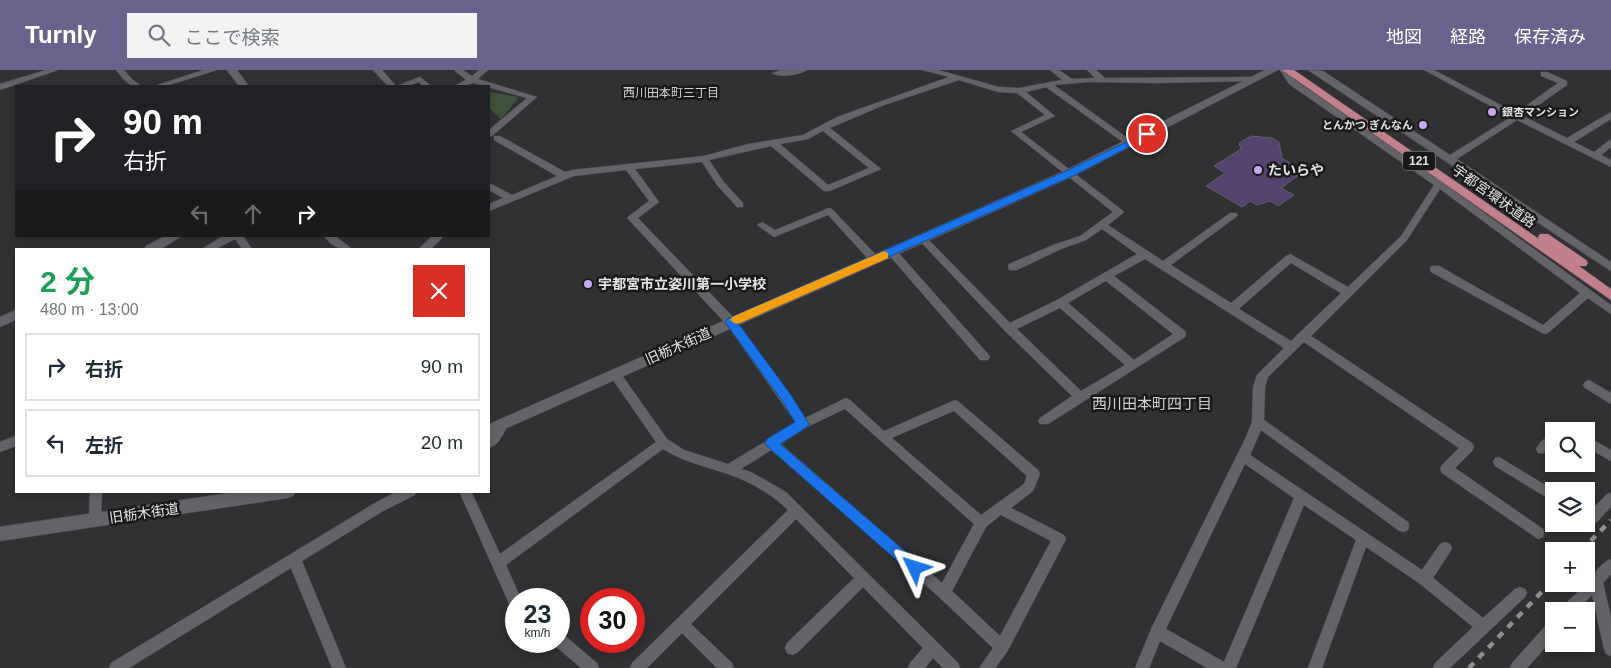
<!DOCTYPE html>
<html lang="ja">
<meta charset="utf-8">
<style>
body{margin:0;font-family:Helvetica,"Noto Sans JP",sans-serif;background:#f2f2f3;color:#1f2937;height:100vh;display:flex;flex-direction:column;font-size:19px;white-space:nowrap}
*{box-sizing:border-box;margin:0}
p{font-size:16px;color:#747a83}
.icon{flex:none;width:28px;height:28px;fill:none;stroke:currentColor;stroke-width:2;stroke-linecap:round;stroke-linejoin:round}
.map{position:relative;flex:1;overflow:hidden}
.drawer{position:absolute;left:15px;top:178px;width:475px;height:245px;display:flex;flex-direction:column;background:#fff;border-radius:0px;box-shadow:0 2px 8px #0003}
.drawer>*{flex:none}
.banner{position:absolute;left:15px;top:15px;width:475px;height:152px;border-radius:0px;box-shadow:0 2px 8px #0003;background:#202124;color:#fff;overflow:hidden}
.buttons{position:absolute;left:1545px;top:352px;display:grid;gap:10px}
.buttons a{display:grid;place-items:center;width:50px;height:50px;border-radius:0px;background:#fff;box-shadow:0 2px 8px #0003;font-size:25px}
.speed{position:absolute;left:505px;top:518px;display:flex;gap:10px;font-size:25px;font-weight:700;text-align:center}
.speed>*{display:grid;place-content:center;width:65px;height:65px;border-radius:50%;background:#fff;box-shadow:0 2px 8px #0003;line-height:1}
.speed small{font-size:12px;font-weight:400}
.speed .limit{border:8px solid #d22;background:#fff;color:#111}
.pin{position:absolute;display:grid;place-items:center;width:42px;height:42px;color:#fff;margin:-21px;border:2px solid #fff;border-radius:50%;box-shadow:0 1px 5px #0007}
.me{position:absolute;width:55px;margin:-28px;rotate:311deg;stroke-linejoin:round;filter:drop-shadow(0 0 4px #0008)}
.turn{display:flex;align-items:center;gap:18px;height:105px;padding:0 25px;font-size:22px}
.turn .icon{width:65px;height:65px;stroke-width:2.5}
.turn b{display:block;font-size:35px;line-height:42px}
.lanes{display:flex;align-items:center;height:48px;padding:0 25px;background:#0003;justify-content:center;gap:25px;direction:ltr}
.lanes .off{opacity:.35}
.round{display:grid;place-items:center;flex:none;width:52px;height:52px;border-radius:0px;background:#f2f2f3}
.head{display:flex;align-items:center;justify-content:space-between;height:85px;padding:0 25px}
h1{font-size:30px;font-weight:700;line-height:38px;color:#1e9e55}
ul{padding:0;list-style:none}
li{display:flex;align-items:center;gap:15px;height:68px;margin:0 10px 8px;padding:0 15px;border:2px solid #e0e1e3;border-radius:0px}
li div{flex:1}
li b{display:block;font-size:19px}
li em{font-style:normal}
header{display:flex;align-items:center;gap:30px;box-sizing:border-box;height:70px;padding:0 25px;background:#69628b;color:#fff}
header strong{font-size:24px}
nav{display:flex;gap:28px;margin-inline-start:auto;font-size:18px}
.search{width:350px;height:45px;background:#f2f2f3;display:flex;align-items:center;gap:12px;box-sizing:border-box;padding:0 18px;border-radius:0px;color:#747a83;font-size:19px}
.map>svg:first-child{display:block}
</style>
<header>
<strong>Turnly</strong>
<div class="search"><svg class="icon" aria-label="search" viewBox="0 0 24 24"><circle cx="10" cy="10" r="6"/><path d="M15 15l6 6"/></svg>ここで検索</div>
<nav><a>地図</a><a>経路</a><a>保存済み</a></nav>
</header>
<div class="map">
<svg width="1611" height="598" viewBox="0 0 1611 598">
<rect width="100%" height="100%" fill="#313134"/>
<path fill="#40523c" d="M489,22L519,27L501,49L489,38Z"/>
<path fill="#54436c" stroke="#605f63" d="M1251,66L1272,68L1279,72L1282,88L1296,97L1298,106L1281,118L1294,125L1278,136L1270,131L1257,135L1250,131L1242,137L1206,116L1225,103L1214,96L1241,79L1239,73Z"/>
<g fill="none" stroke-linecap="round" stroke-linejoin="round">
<defs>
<path id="minor" d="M46,0H58L0,20V14Z
M116,0H124L132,9L141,16C128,17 124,10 116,0Z
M204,0H217L166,16H154Z
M373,0H382L396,16H388Z
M454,0H463L472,6L479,0H488L478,9L537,27L492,66L489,67V60L527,28L473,13L464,16H454L466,10Z
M781,0H807C800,5 779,8 772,3Z
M922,0H938L999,17L1019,18L1062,10L1050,0H1059L1072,9L1095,8L1087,0H1096L1105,8L1256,7L1257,9L1253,11L1157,13L1089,12L1054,15L1133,72L1134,74L1130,77L1046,17L1026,22L1055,46L1021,62L1122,140L1124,142L1122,144L1108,155L1163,191L1230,143H1236L1238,145L1236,147L1171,195L1231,233L1286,186L1290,184L1348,217L1401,166L1434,115L1289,14L1280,0H1288L1295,10L1442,112L1611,235V244L1588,228L1548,263L1544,264L1431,202L1430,199L1431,196H1439L1543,255L1580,223L1440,119L1407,170L1311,266L1472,373L1474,377L1472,381L1455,398L1543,459L1544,463L1543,467L1538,469L1442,403L1440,399L1442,395L1459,378L1304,272L1268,307L1265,317L1264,350L1408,452L1409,456L1408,460L1403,462L1398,460L1261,360L1250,385L1422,500L1440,474L1445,472L1450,474L1452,478L1450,482L1433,508L1483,548L1515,519L1520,517L1525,519L1527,523L1525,527L1450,598H1433L1435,593L1473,557L1419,513L1366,477L1322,598H1308L1356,470L1304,435L1236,598H1207L1160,571L1149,598H1135L1152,557L1246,367L1252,352L1253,317L1257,305L1284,278L1145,189L1114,206L1185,261L1186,264L1185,267L1048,354H1040L1038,351L1040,348L1072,326L1005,261L917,168L922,165L925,166L1010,253L1057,230L1137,184L1102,159L1086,170L1061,179L1017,200H1009L1008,197L1009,194L1053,175L1080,166L1113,142L1011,61L1045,45L1017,23L998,22L959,10L884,35L830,58L881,99L830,121H824L771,76L709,90L723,111L743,133V137H737L717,115L702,92L635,99L659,132L638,148L735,249L805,348L846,328L850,330L884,361L955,330L959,332L1038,400L1040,404L1033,421L1011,438L1064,465L1066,469L1007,582L995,598H979L993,578L939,527L771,380L741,399L751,402L786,422L958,593L960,598H943L933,588L925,598H908L910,593L923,578L863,517L797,583L792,585L787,583L785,578L787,573L854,508L796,449L691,554L732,593L734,598H717L682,563L647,598H630L632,593L788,440C776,428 759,417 743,410C717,398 688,395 663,379L506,495L521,529H516V539L511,538L459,421H471L500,484L656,372L611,307L609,304L611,301H619L667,369L684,380L728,394L796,353L727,255L629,150L627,148L629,146L649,131L626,100L574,106L489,141V134L503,128L489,120V113L512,125L557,106L494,70V66H500L565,102L572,100L704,86L748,74L803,65L837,47L949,7ZM823,61L869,98L828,115L780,74L808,69ZM1291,193L1341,223L1291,271L1239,239ZM1106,211L1173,264L1134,290L1068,233ZM1060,238L1125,295L1081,321L1017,259ZM845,339L974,454L942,513L781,374L807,357ZM954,341L1027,406L1024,414L981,445L892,368ZM1245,394L1294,428L1224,592L1166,559ZM1001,445L1051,471L1000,566L952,521L986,457Z
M1308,0L1323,1L1450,85L1511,47L1424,0H1434L1516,43L1558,13L1541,6V2H1547L1567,11V15L1523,46L1567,68L1611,42V49L1574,72L1594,82L1611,69V77L1601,85L1611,90V97L1517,50L1457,89L1611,192V201Z
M420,7L431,16H423L419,12L408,16H397Z
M829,138L832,139L878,187L879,189L878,191H870L828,145L774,167L757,155L762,152L775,160Z
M223,166H243L252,179H242L235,169L216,179H202Z
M324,166H335L352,179C339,179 332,177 324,166Z
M432,166H444L431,179H419Z
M892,179L896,180L988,284L990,287L988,290H980L888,184L887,182Z
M1589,310L1611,323V334L1585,318L1583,315L1585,312Z
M502,349L506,351L508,354C504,363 499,375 489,378V365L494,359L498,351Z
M1563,352L1575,358L1577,361H1554V375C1549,380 1545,385 1538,383L1536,379C1539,373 1547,365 1554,362L1553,361C1555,356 1558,354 1563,352Z
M16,366V376L0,382V372Z
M1586,366L1611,380V391L1586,377Z
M1499,387L1555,421H1554V432L1495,396L1493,392L1495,388Z
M90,421H102L101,450L100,454L95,456L90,454L89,450Z
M398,421H417L415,425L383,441L302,491L346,598H332L291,498L129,598H109L111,593L375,433Z
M1611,423V437L1595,454L1590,456L1585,454L1586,441L1589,442L1607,424Z
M1611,489V504L1603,513L1611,547V586L1606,584L1604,579L1592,525L1577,541H1561L1563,536C1570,529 1579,521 1586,514C1593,506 1600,493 1611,489Z
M1554,550V568L1527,598H1510L1512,593L1549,552Z
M559,563L564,565L597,593L599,598H581L554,575L553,571H559Z"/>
<path id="tertiary" d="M227,0H237L249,16H239Z
M1265,0H1278L1074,106L489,366V354L1066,100Z
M165,166H182L161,179H144L146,176Z
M16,240V250L0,257V247Z
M242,421H296L293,426L288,428L0,471V457Z"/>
<path id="trunk" d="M1282,0H1294L1539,169L1538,167L1540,164H1548L1586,190L1588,193L1586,196H1579L1611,219V230Z"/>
</defs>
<use href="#minor" stroke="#4e4e50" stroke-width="1"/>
<use href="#tertiary" stroke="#4e4e50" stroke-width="1"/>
<use href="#trunk" stroke="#4e4e50" stroke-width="1"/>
<use href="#minor" fill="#646468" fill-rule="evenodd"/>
<use href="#tertiary" fill="#646468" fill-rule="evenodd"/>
<use href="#trunk" fill="#c0818d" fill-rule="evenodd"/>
<path stroke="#8e8e91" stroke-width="4.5" stroke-dasharray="7 7" stroke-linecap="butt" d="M1581,481L1611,450
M1469,598L1554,509"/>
</g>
<path fill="#1a73e8" stroke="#114b97" d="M1147,62L1152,64L1150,66L1073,106L738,253L791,325L809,354L807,357L780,374L920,494L922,498L920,503L915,505L911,503L767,376L765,373L767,369L795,352L783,332L725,252L727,249L1066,101Z"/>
<path fill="#f59e0b" d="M884,181L888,183V188L740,253L736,254L730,250L732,247Z"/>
<g fill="#c4a7f1" stroke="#19191a" stroke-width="2">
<circle cx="1492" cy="42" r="5"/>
<circle cx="1423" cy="55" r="5"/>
<circle cx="1258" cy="100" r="5"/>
<circle cx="588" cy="214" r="5"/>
</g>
<g text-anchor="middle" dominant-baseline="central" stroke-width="5" stroke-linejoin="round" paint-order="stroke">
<g font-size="11" font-weight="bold" fill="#e3e3e5" stroke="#19191a" text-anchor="start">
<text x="1502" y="42">銀杏マンション</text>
<text x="1413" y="55" text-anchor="end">とんかつ ぎんなん</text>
</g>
<g font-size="12" fill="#d0d0d3" stroke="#19191a">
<text x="671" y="23">西川田本町三丁目</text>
</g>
<rect fill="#19191a" stroke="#a6a6a8" stroke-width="1" x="1403" y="81.5" width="32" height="19" rx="4"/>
<g font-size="12" font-weight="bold" fill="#e3e3e5">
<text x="1419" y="91">121</text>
</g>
<g font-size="14" font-weight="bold" fill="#e3e3e5" stroke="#19191a" text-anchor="start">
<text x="1268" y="100">たいらや</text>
<text x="598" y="214">宇都宮市立姿川第一小学校</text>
</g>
<g font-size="14" fill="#e3e3e5" stroke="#19191a">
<text transform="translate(1494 126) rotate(35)">宇都宮環状道路</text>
<text transform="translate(678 276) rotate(-24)">旧栃木街道</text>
<text transform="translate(144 443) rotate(-8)">旧栃木街道</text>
</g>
<g font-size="15" fill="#d0d0d3" stroke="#19191a">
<text x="1152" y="333">西川田本町四丁目</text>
</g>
</g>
</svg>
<div class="buttons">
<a><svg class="icon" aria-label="search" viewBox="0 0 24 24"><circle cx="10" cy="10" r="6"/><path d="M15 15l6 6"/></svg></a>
<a><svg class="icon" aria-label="layers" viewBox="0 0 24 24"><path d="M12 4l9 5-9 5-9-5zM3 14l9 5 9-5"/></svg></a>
<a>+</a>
<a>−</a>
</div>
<div class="speed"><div>23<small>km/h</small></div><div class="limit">30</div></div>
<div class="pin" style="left:1147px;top:64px;background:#d93025"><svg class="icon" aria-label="arrive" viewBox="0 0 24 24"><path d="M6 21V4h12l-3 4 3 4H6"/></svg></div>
<svg class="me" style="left:915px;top:498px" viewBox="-20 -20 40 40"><path d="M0-17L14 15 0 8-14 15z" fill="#1a73e8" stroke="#fff" stroke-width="4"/></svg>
<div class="banner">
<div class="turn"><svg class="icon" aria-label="right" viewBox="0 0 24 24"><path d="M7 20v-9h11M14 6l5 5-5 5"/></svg><div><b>90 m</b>右折</div></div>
<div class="lanes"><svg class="icon off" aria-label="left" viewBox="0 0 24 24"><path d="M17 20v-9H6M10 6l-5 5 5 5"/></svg><svg class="icon off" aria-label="ahead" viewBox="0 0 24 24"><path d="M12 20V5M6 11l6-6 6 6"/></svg><svg class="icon" aria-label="right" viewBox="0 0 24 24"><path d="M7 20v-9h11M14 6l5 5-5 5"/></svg></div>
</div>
<section class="drawer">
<div class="head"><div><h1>2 分</h1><p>480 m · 13:00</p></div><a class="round" style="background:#d93025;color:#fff"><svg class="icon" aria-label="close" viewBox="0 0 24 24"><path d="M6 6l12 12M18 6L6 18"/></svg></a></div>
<ul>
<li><svg class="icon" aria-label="right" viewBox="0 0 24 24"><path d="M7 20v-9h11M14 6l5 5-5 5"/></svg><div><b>右折</b></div><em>90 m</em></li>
<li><svg class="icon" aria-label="left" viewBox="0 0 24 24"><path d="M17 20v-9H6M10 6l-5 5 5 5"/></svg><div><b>左折</b></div><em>20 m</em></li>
</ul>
</section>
</div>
